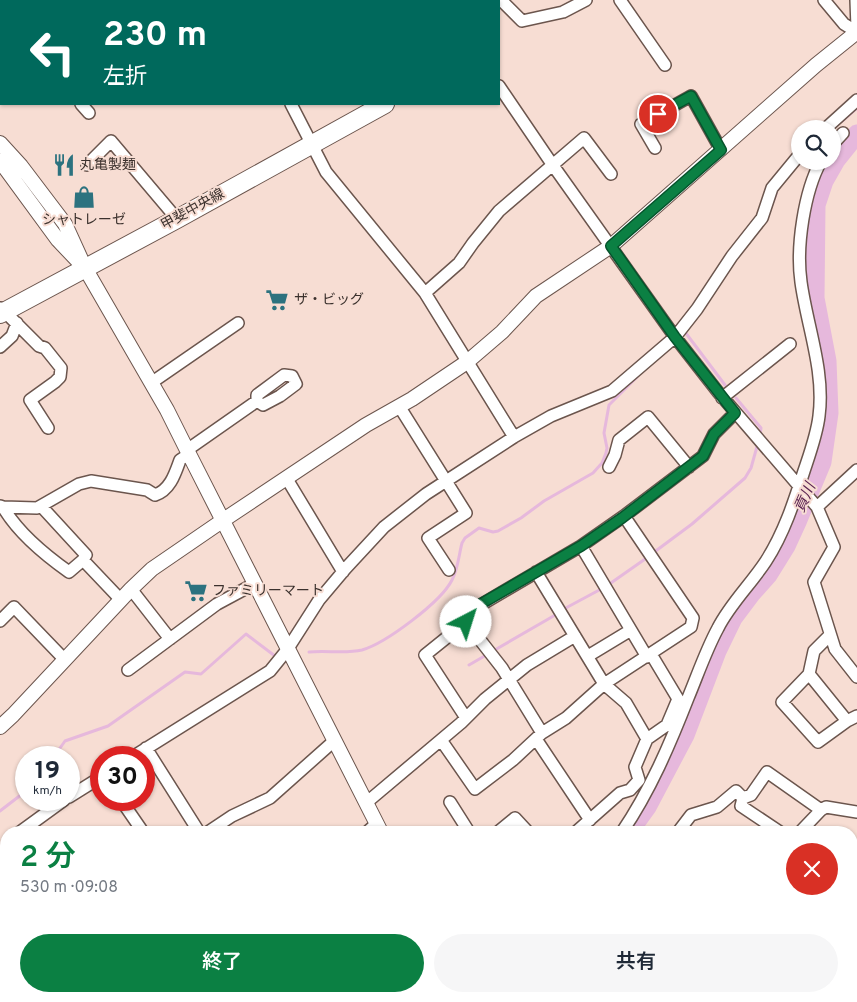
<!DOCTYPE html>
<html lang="ja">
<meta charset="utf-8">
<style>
body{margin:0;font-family:Overpass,"Noto Sans JP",sans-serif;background:#f6f6f7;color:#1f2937;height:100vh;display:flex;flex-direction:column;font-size:19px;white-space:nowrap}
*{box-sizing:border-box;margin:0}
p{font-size:16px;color:#747a83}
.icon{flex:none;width:28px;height:28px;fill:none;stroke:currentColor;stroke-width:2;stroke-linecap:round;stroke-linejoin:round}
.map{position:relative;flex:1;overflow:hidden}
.panel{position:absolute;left:0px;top:826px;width:858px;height:176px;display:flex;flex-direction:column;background:#fff;border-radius:20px 20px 0 0;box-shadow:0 1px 4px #0004}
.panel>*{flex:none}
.hud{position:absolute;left:0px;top:0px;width:500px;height:105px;box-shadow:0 1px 4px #0004;background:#00695c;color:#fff;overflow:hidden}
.buttons{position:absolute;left:791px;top:120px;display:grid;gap:10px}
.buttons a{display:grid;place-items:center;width:50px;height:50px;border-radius:50%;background:#fff;box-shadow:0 1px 4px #0004;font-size:25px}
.speed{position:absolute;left:15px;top:746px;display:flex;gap:10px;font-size:25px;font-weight:700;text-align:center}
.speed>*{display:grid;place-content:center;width:65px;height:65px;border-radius:50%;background:#fff;box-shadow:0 1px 4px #0004;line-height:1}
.speed small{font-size:12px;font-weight:400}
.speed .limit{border:8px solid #d22;background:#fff;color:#111}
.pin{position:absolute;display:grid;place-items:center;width:42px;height:42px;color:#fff;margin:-21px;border:2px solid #fff;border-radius:50%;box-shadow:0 1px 5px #0007}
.me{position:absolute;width:55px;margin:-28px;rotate:40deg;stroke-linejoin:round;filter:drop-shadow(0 0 4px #0008)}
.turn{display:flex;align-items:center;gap:18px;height:105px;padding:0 20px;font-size:22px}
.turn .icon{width:65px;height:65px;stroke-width:2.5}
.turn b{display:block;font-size:35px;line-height:42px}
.round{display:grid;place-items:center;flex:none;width:52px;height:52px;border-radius:26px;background:#f6f6f7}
.summary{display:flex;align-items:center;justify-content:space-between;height:85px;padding:0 20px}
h1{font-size:30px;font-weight:600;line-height:38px;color:#0b8043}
.button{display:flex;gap:10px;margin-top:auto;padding:10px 20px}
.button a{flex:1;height:58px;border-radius:30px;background:#0b8043;color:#fff;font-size:20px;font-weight:600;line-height:58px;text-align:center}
.button a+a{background:#f6f6f7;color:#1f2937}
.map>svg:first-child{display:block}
</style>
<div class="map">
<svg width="857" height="1002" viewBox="0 0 857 1002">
<rect width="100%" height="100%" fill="#f7ddd3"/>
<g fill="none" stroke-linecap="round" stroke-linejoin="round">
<path stroke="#e6b8dc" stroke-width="3" d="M842,121L857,108
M796,167L802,161
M771,207L776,194
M685,332L725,385
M736,398L761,428L760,435
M653,553L692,524L745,478L751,468L758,443
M608,585L648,557
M562,610L603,588
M493,651L557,614
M309,652C326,650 345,654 362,650C386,643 441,602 452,580C458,569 459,554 462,543L465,538L479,528L493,532L498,531L521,518L544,501L593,473L602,463L606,453L607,448L604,433L609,405L637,377
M469,665L488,654
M53,758L65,741L108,726L185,672L201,674L246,634L275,656
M0,811L26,791"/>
<path stroke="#e6b8dc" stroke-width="19" d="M629,832L647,807L685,735L717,651L733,618L751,594L768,575L786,546L797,522L822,462L829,413L827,361L815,298L816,205L824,181L836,160L857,134
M467,1002L483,996"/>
<defs>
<path id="minor" d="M226,0L227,1
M312,0L313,1
M435,0L436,1
M501,0L522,21L563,12L586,0
M620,0L665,65
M824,0L844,24L857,32
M856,0L857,28
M156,1L157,0
M499,86L552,164L675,337L718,392L817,507L834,547L814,582L835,649L857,677
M81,104L89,113
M291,104L326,172L425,293L514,437
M825,129L857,100
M832,145L843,133
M655,148L641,124L691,96L721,150
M87,165L111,141L177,219
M425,293L459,263L473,243L499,211L584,138L611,174
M1,308L39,346L45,348L61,368L60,377L55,382L30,400L48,428
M0,347L12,336L17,323
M151,383L238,323
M722,398L790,344
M399,406L466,513L428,538L449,570
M187,450L257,401V395L284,375L292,376L296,384L280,396L263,405L257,401
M609,467L615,455L619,440L648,417L689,467
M287,479L343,572
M0,506L3,507L37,508L79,484L91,481L147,490L155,495C170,490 175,474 180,460L189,454
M41,506L86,555L83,560L121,600
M3,507C18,533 45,555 69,572L83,560
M817,507L857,470
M581,546L647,657
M536,572L604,684L626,703L647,739L667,725L678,699L651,654
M131,589L170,639
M0,621L14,607L65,660
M466,622L425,655L466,718
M830,635L814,651L809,674L782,702L818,742L847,721L857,716
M588,656L631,630
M128,670L217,604L254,584
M809,674L847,721
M542,733L502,668L466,622L467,613L581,546L624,516L703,456L714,434L735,413
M536,739L590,820
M441,740L475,789L513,760L542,733L566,718L604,684L691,627L693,618L624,516
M146,748L199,832
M131,758L270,671L287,650L319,600L346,568L384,527L426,494L514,437L551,416L612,391L675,337L697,309L732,256L762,218L772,188L800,154
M69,797L101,777
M121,800L143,832
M450,802L469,832
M366,803L461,723L485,699L527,665L575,636
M577,831L620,793L630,790L639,780L635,767L647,739
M20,832L64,800
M208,832L232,816L270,798L334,741
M367,832L376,824
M498,832L515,818L528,832
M622,832C650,791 670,744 688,698C698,674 706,650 718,628C730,604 751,584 766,561C784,533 794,502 804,471C810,453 817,434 819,416C825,371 807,326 801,282C796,247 804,192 821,161
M678,832L691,815L717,807L736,791L743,798
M780,832L741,806L743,798L751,795L767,772L821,810
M800,832L821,810L826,807L857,812
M0,860L6,851
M0,954L6,951
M0,963L6,973
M851,985L857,994
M21,996L25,1002
M175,996L183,1002
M741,996L745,1002
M159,1002L163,996
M233,1002L241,996
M346,1002L357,996
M439,1002L452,996
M679,1002L686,996"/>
<path id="tertiary" d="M0,143L21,166L65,224L85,268L167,410L189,454L381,832
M0,161L58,240L77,260
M0,727L13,715L131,589L152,569L222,521L366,425L412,399L467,362L502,332L536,296L611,246L816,65L857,32
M467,996L469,1002
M286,1002L294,996"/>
<path id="primary" d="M486,1L487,0
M0,314L177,219L385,104"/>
</defs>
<use href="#minor" stroke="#6b554d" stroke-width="14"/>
<use href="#tertiary" stroke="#6b554d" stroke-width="16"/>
<use href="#primary" stroke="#6b554d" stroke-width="20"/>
<use href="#minor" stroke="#fff" stroke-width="11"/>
<use href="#tertiary" stroke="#fff" stroke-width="14"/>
<use href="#primary" stroke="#fff" stroke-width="18"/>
</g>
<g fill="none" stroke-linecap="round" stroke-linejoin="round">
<defs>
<path id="route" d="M466,622L467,612L581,546L622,518L703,456L714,434L735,413L675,337L611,246L721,150L691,96L658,114"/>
</defs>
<use href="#route" stroke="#07532c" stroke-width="12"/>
<use href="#route" stroke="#0b8043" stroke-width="9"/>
</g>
<defs>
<symbol id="restaurant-bare" viewBox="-9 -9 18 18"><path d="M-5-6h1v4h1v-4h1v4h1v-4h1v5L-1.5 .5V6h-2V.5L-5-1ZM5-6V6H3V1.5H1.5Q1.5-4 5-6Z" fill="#2c727f" stroke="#f7ddd3" stroke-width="2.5" paint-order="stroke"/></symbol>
<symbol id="shop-bare" viewBox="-9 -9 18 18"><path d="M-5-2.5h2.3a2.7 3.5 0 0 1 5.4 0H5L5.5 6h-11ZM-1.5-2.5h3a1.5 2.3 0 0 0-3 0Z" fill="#2c727f" stroke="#f7ddd3" stroke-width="2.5" paint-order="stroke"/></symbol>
<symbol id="supermarket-bare" viewBox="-9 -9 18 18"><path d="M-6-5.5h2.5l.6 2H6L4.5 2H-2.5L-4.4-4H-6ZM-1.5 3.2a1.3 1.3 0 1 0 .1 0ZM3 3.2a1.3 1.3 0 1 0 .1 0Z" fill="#2c727f" stroke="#f7ddd3" stroke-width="2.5" paint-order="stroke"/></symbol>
</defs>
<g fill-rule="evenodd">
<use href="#restaurant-bare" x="48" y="149" width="32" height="32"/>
<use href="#shop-bare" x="68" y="181" width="32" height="32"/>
<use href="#supermarket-bare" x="261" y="284" width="32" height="32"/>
<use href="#supermarket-bare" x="180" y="575" width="32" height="32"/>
</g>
<g text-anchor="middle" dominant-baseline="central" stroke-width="4" stroke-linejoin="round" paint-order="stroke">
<g font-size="14" fill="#3b312d" stroke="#f7ddd3" text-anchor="start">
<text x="80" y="165">丸亀製麺</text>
<text x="84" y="220" text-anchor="middle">シャトレーゼ</text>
<text x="294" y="300">ザ・ビッグ</text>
<text x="212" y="591">ファミリーマート</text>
</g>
<g font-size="14" fill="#3b312d" stroke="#f7ddd3">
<text transform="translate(193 210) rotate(-29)">甲斐中央線</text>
</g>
<g font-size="15" font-style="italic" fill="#5a2351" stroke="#f7ddd3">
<text transform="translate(806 498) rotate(-66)">貢川</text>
</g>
</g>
</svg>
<div class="buttons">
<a><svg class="icon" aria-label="search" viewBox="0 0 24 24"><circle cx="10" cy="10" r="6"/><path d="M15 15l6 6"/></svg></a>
</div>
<div class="speed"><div>19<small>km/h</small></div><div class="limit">30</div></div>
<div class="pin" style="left:658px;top:114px;background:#d93025"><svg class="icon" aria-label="arrive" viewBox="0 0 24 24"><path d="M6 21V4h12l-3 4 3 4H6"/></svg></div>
<svg class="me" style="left:466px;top:622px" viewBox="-20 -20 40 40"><circle r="19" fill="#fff"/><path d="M0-13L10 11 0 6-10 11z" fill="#0b8043"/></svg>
<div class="hud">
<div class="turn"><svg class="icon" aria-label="left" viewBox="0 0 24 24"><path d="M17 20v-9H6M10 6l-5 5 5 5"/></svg><div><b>230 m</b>左折</div></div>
</div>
<section class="panel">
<div class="summary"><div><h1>2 分</h1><p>530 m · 09:08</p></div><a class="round" style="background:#d93025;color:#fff"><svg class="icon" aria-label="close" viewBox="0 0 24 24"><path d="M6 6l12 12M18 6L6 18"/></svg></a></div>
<div class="button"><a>終了</a><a>共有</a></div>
</section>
</div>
